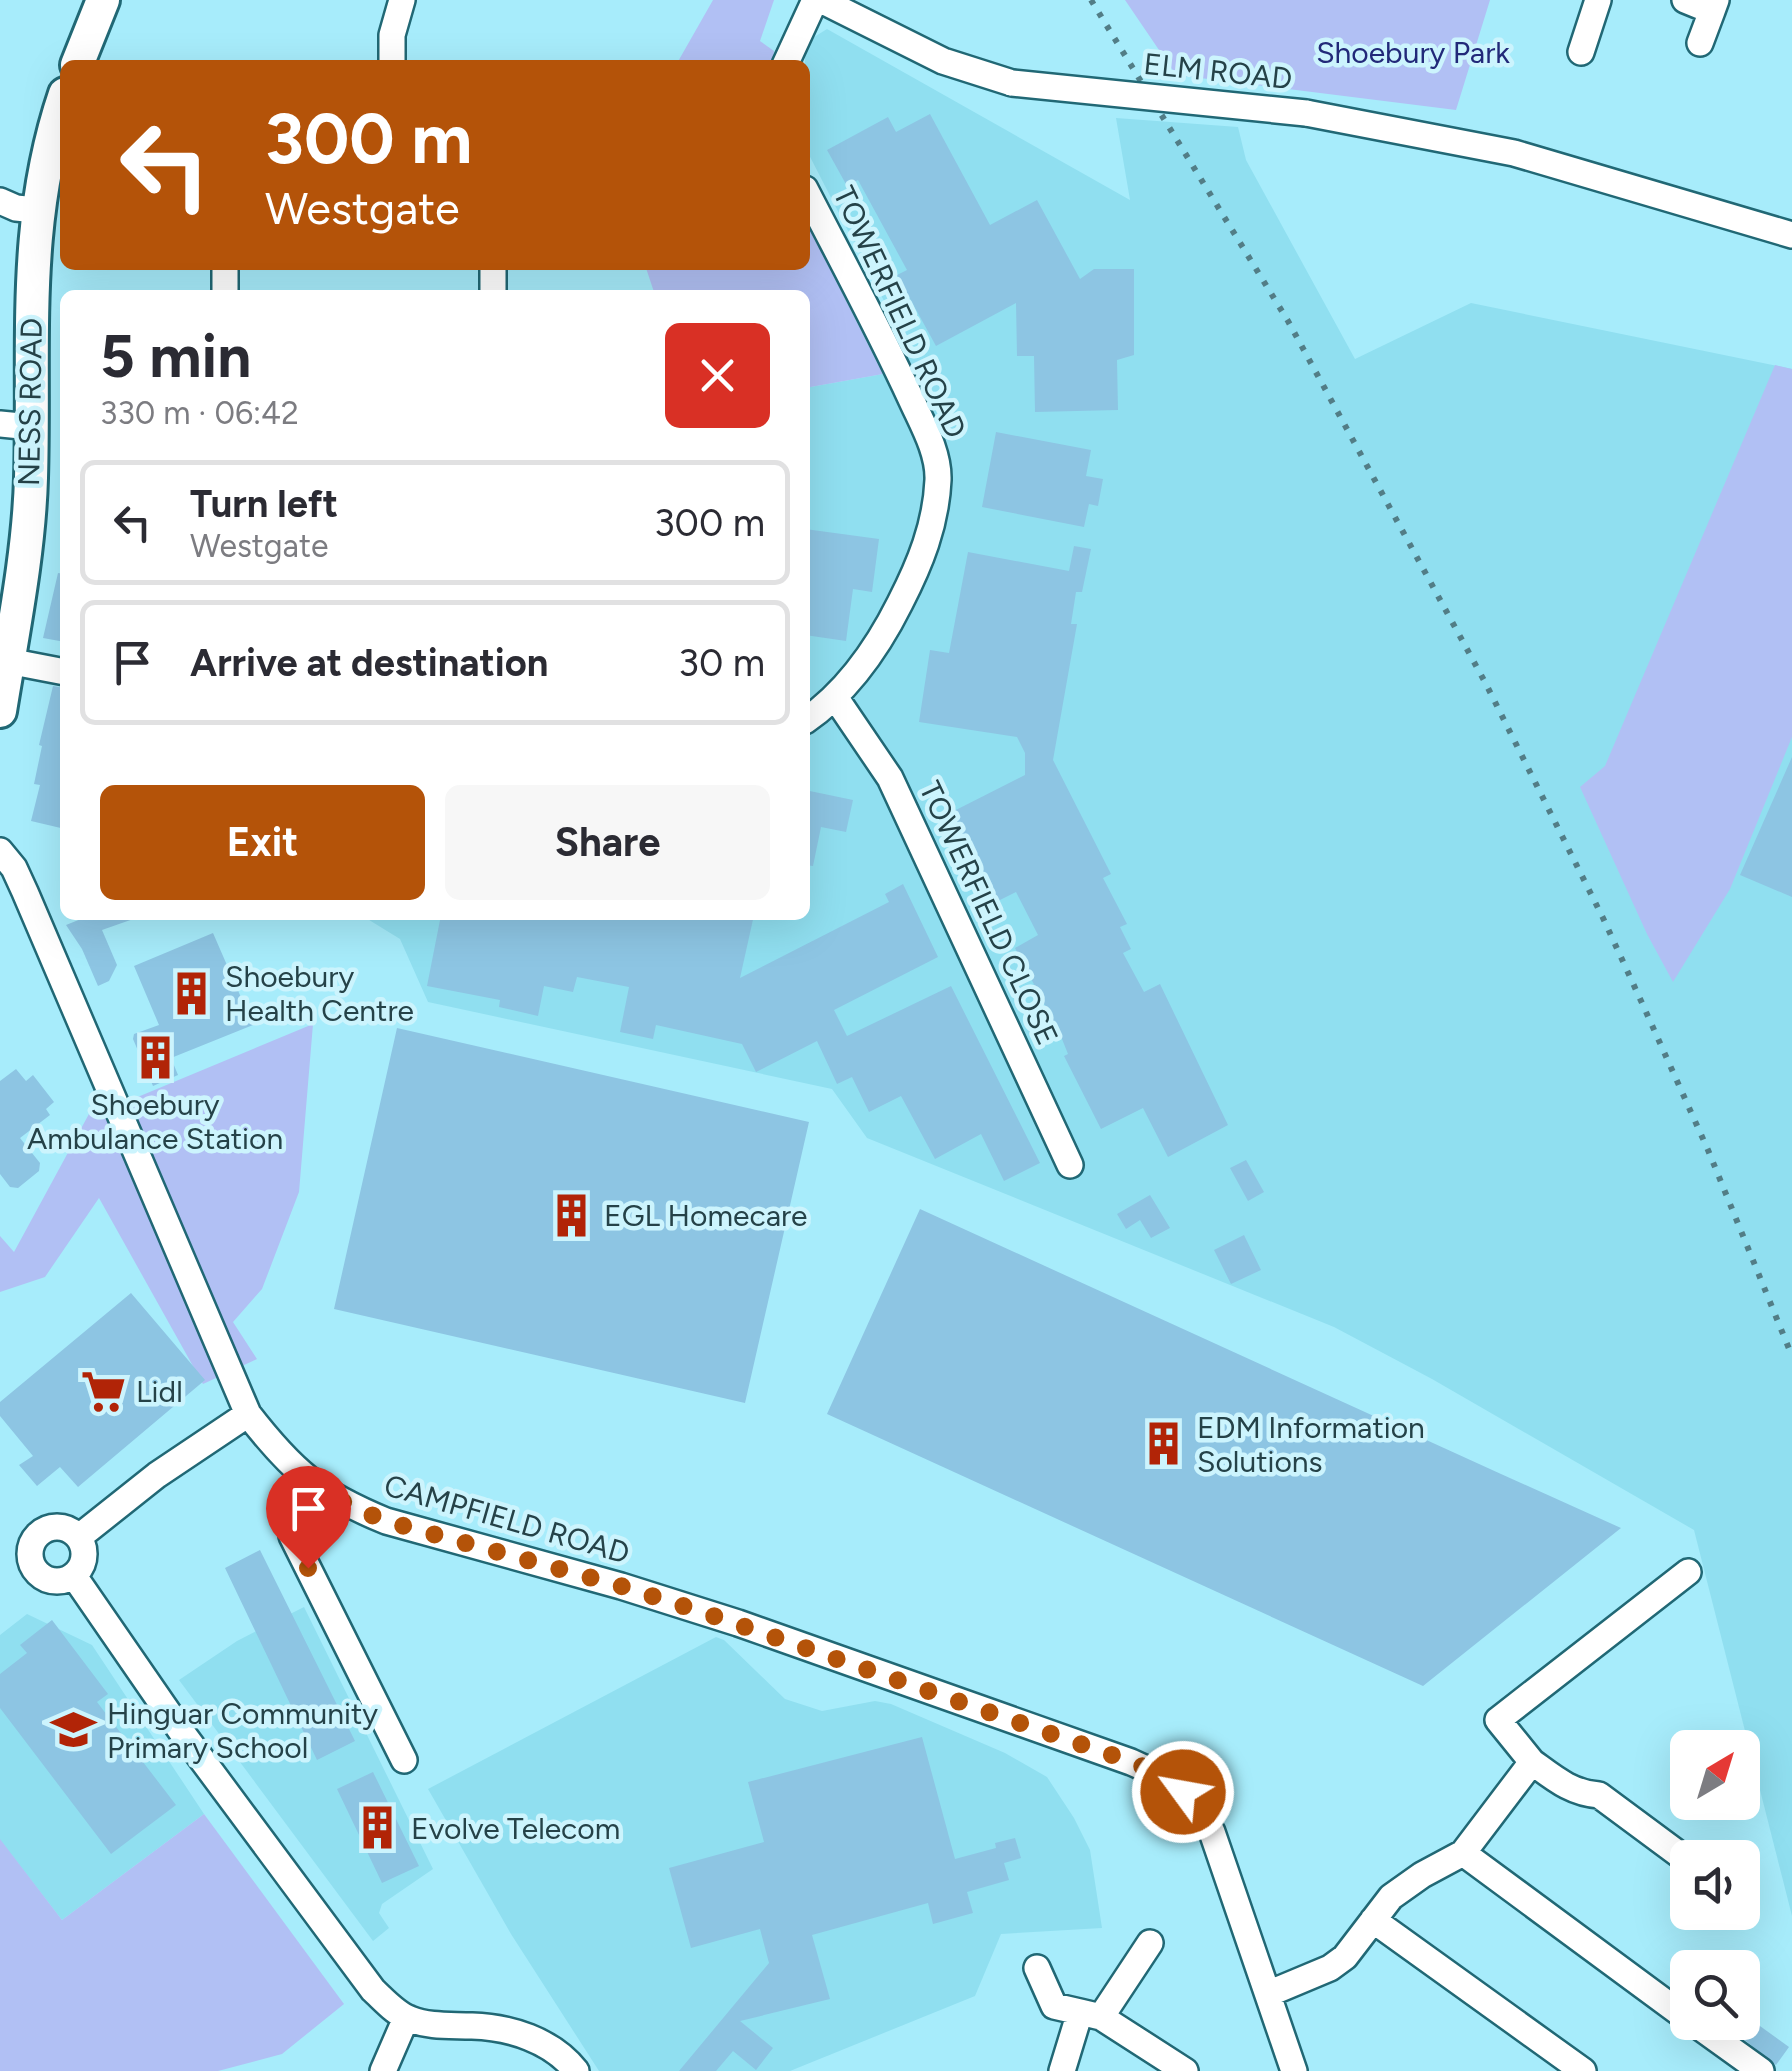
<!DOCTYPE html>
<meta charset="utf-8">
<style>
body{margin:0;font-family:Figtree,sans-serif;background:#f7f7f7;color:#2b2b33;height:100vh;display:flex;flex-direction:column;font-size:38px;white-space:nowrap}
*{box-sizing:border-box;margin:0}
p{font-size:32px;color:#7c7c81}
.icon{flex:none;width:55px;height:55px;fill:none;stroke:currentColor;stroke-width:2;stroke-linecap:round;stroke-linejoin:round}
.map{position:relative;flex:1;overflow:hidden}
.side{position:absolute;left:60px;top:290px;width:750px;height:630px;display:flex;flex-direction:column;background:#fff;border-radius:15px;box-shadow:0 10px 40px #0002}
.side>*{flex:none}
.top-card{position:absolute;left:60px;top:60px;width:750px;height:210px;border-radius:15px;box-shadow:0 10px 40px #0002;background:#b45309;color:#fff;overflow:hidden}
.needle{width:65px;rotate:38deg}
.tools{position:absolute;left:1670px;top:1730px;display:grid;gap:20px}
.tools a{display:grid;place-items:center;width:90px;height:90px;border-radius:15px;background:#fff;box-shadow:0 10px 40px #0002;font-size:50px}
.pin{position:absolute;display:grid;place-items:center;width:85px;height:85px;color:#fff;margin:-102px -42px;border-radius:50% 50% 50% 0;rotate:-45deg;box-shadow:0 0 10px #0007}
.pin .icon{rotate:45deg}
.me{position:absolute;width:110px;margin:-55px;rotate:302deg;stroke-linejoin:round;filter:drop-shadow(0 0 8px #0008)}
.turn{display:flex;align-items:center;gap:35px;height:210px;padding:0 40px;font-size:45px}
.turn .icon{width:130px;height:130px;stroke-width:2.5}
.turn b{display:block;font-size:70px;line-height:85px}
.round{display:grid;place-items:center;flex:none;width:105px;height:105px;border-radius:15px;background:#f7f7f7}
.overview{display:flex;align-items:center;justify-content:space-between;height:170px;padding:0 40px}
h1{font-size:60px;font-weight:700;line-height:75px}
.primary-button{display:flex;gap:20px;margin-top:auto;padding:20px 40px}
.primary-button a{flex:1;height:115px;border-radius:15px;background:#b45309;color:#fff;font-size:40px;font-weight:700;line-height:115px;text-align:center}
.primary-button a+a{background:#f7f7f7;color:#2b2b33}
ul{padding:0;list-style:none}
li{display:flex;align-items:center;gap:30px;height:125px;margin:0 20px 15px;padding:0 20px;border:5px solid #e1e1e2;border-radius:15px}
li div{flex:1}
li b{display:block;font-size:38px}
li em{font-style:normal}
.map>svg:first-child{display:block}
</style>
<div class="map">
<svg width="1792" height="2071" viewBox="0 0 1792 2071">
<rect width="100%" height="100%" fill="#a7ecfb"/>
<path fill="#90dff0" d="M827,29L1130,200L1116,118L1238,127L1246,160L1355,359L1471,303L1792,369V1916L1694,1530L1432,1379L1334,1327L867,1138L832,1089L428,1002L400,939L361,915H805V388L883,374L905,342L805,147V51L811,39Z
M304,1607L433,1869L382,1904L379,1913L389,1928L373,1941L179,1680L237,1641Z
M27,1614L92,1645L204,1814L62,1920L0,1840V1635Z
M716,1637L724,1640L785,1699L822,1711L875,1701L891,1704L1005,1753L1047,1777L1074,1818L1090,1850L1102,1928L1001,1934L975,1996L790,2071H599L511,1934L428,1789Z"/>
<path fill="#b1c0f4" d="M713,0H774L760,41L774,51L772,65H676Z
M1125,0H1490L1456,110L1176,75Z
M805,219L883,374L805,388V295H655L645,265H805Z
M1775,365L1792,369V737L1730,889L1673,982L1647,934L1580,787L1605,766Z
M313,1024L299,1192L262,1289L233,1322L257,1359L203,1384L99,1198L45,1277L0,1292V1236L14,1252L96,1101L116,1106Z
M204,1814L344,2004L282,2054L218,2071H0V1839L62,1920Z"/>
<path fill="#8dc5e3" d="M930,114L990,225L1037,200L1080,279L1094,269H1134V355L1117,360L1118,410L1035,412L1034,356H1017L1016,303L936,346L897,275L907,270L858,180L847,186L827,150L888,117L896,132Z
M996,432L1091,450L1086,476L1103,479L1098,506L1089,504L1084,527L982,507Z
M805,529L879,539L872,592L853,589L846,641L805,635Z
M1074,546L1091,549L1082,592H1076L1071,624H1077L1053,760L1111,874L1103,878L1127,924L1120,927L1131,949L1123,953L1144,992L1160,984L1228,1125L1168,1157L1143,1108L1101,1129L1064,1056L1068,1054L1060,1034L1015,948L1038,935L1016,892L992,904L946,815L1025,775V753L1017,737L919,722L930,650L949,653L968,552L1069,571Z
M58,573L65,574V642L43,638Z
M53,686L65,688V829L31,821L40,785L34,784L42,746L39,745Z
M1792,757V897L1740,875Z
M805,790L853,800L846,832L821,827L813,866L805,865Z
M903,884L938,957L834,1010L847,1036L951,986L1040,1163L1004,1181L981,1134L935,1159L901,1096L869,1112L852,1077L837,1084L817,1041L756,1072L742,1044L656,1025L653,1039L620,1032L629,987L577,977L573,992L544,986L538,1016L499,1007L500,1000L427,986L441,915H754L740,978L889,902L885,894Z
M91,915L139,917L102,930L117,965L109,981L98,986L82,949L66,925Z
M213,933L253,1025L171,1058L178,1075L153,1086L133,1039L134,1034L159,1025L134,966Z
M397,1028L809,1122L745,1403L334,1309Z
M16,1069L26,1081L33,1075L54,1102L46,1109L50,1115L20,1138L40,1163L39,1171L18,1188L10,1187L0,1174V1081Z
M1246,1160L1264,1192L1248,1201L1230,1168Z
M1150,1195L1170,1228L1151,1238L1140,1220L1126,1229L1117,1214Z
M920,1209L1501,1474L1621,1528L1423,1686L827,1414Z
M1244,1235L1261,1270L1231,1284L1214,1250Z
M131,1293L205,1380L78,1487L60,1467L37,1486L19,1465L33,1456L0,1416V1402Z
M260,1550L355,1741L317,1760L225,1568Z
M52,1620L108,1694L97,1702L176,1805L111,1854L0,1708V1674L27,1653L20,1645Z
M922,1737L955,1859L996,1848L995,1843L1015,1838L1021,1858L1004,1863L1009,1880L967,1892L973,1913L933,1924L928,1903L812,1935L830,1999L740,2021L773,2048L756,2070L733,2051L716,2071H679L769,1963L760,1929L691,1948L669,1868L764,1842L748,1782Z
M373,1772L419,1866L382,1883L337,1789Z
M1742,2013L1789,2047L1776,2065L1722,2022H1742Z"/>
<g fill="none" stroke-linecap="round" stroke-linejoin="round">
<defs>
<path id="minor" d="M821,0L943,61L1012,83
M1685,0L1712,11L1716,0
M1700,43L1712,11
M1581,52L1598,0
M392,65V35L402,0
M785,65L815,0
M1306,113L1514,153L1792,235
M805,189C841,259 879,329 912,401C923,425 939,453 938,480C936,525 920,564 900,603C877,649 847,692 805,721
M0,201L16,208L36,210
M493,265V295
M225,295V265
M0,424L31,427
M8,661L65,672
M835,697L890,778L1070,1165
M0,851L14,868L25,892L248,1414C293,1472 318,1493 386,1521L621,1586L738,1623L1131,1762C1169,1778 1191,1797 1212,1832L1294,2071
M311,1483L296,1516L292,1536L404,1760
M30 1554a27 27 0 1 1 54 0a27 27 0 1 1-54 0Z
M79,1537L157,1475L248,1414
M74,1576L183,1734L373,1990C384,2000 396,2014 410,2019C429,2027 451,2025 472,2026C509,2027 552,2040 576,2071
M1532,1762C1554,1778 1571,1793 1599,1795L1684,1858
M1463,1853L1688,2019
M1373,1920L1583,2071
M1037,1968L1054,2006L1080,2012L1062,2071
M1268,1994L1330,1968L1345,1957L1391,1897L1422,1875L1463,1853L1532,1762L1498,1720L1688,1572
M1080,2012L1101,2017L1185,2071
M1101,2017L1150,1943
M1693,2022L1761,2071
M383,2071L406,2018"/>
<path id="major" d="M77,65L103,0
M0,711C12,636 29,554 31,478C35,344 21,224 65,94"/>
</defs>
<use href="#minor" stroke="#216875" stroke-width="30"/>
<use href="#major" stroke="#216875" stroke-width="38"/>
<use href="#minor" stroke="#fff" stroke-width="25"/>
<use href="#major" stroke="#fff" stroke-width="32"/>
<path stroke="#527d86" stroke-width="6" stroke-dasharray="5 10" stroke-linecap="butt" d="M1091,0L1288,321L1486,684L1603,918L1642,1003L1708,1150L1792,1356"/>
<defs>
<path id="minor-bridge" d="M1012,83L1306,113"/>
</defs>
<use href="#minor-bridge" stroke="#216875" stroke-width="30" stroke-linecap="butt"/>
<use href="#minor-bridge" stroke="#fff" stroke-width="25"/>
</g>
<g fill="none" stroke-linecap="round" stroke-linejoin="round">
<path stroke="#b45309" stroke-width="18" stroke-dasharray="0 32.4" d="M308,1568C287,1525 292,1525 311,1482L350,1506L386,1521L621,1586L708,1614L1132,1762L1156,1772L1183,1792"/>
</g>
<defs>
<symbol id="building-bare" viewBox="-9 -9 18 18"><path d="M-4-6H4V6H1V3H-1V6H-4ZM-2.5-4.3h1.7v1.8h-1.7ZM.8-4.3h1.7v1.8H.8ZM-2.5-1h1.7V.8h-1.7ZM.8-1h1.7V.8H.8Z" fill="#b12407" stroke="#ccf4fd" stroke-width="2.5" paint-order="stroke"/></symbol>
<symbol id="supermarket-bare" viewBox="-9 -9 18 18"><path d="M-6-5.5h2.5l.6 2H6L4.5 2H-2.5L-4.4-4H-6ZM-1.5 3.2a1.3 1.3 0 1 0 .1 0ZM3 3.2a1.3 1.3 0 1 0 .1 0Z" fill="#b12407" stroke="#ccf4fd" stroke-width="2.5" paint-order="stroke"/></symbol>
<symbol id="school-bare" viewBox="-9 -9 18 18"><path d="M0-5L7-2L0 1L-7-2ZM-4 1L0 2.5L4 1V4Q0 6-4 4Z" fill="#b12407" stroke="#ccf4fd" stroke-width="2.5" paint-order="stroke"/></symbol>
</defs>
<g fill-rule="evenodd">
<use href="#building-bare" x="160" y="962" width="63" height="63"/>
<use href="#building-bare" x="124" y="1026" width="63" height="63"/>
<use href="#building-bare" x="540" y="1184" width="63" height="63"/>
<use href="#supermarket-bare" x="72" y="1360" width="63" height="63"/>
<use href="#building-bare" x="1132" y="1412" width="63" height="63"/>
<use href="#school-bare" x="42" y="1698" width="63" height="63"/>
<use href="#building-bare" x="346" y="1796" width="63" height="63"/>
</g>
<g text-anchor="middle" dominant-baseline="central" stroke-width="9" stroke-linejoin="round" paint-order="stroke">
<g font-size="30" fill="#222979" stroke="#ccf4fd">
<text x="1413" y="52">Shoebury Park</text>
</g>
<g font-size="30" fill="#254248" stroke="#ccf4fd">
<text transform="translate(1218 71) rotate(6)">ELM ROAD</text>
<text transform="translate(900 312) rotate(65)">TOWERFIELD ROAD</text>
<text transform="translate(30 402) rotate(-89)">NESS ROAD</text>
<text transform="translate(989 913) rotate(65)">TOWERFIELD CLOSE</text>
<text transform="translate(507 1519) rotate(16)">CAMPFIELD ROAD</text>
</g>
<g font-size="30" fill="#254248" stroke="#ccf4fd" text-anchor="start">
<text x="225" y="976">Shoebury<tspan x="225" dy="34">Health Centre</tspan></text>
<text x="155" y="1104" text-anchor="middle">Shoebury<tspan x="155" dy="34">Ambulance Station</tspan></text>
<text x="604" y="1215">EGL Homecare</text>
<text x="136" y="1391">Lidl</text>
<text x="1197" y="1427">EDM Information<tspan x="1197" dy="34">Solutions</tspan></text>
<text x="107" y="1713">Hinguar Community<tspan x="107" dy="34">Primary School</tspan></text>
<text x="411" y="1828">Evolve Telecom</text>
</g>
</g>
</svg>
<div class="tools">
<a><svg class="needle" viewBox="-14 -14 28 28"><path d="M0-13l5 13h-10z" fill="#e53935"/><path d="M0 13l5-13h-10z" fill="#7c7c81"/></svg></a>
<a><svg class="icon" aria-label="sound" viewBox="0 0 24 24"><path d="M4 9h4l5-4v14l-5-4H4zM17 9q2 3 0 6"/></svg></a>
<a><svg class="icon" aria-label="search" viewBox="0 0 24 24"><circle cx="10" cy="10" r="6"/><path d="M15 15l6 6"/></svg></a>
</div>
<div class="pin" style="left:308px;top:1568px;background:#d93025"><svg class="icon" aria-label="arrive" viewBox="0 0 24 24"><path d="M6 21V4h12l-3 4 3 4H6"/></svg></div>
<svg class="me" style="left:1183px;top:1792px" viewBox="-20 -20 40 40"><circle r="17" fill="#b45309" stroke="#fff" stroke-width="3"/><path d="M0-11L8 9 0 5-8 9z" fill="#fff"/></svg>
<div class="top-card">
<div class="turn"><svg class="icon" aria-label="left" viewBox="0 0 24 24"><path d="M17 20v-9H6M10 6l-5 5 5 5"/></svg><div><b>300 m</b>Westgate</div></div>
</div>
<section class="side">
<div class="overview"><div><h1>5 min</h1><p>330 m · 06:42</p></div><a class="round" style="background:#d93025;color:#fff"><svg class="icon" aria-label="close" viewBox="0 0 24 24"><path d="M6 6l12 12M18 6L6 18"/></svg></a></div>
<ul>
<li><svg class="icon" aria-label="left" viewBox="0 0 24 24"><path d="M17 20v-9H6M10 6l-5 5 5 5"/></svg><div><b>Turn left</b><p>Westgate</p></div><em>300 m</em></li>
<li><svg class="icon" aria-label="arrive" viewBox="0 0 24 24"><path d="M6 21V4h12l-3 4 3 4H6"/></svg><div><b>Arrive at destination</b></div><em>30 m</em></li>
</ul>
<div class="primary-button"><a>Exit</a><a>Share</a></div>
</section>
</div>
